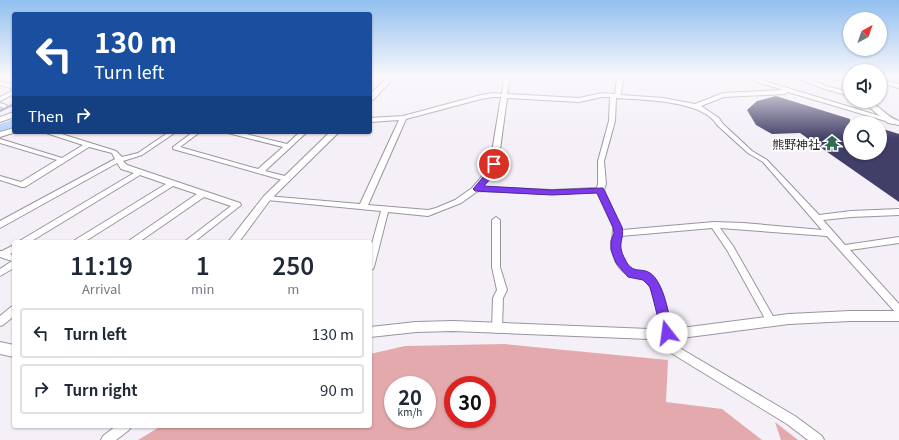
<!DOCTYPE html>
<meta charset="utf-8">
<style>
body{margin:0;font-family:Georgia,"Noto Sans JP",serif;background:#f6f6f7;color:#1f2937;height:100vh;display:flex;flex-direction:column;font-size:15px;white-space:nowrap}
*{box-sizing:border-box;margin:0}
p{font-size:13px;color:#747a83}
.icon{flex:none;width:22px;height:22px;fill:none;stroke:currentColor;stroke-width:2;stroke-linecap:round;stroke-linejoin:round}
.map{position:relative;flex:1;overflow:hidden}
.sheet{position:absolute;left:12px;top:240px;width:360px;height:188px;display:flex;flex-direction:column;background:#fff;border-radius:4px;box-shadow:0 1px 3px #0004}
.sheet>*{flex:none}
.guide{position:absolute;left:12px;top:12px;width:360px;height:122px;border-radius:4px;box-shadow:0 1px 3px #0004;background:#1a4fa0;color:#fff;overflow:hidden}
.needle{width:26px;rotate:40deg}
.tools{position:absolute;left:843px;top:12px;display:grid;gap:8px}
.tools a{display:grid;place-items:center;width:44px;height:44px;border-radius:50%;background:#fff;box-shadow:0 1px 3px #0004;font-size:20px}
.speed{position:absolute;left:384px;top:376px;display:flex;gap:8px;font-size:20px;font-weight:700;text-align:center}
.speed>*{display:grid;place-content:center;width:52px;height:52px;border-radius:50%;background:#fff;box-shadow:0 1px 3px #0004;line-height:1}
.speed small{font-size:10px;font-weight:400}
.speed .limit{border:6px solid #d22;background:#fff;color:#111}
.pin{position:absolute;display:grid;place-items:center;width:34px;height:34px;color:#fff;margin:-17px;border:2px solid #fff;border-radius:50%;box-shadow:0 1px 4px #0007}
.me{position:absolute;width:44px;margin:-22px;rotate:345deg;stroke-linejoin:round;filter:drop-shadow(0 0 3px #0008)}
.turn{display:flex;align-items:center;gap:14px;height:84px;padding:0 16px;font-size:18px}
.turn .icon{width:52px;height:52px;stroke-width:2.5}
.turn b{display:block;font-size:28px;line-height:34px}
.then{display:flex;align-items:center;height:38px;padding:0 16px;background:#0003;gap:8px;font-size:15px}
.eta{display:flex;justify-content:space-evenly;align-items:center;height:68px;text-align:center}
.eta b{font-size:24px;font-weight:600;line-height:28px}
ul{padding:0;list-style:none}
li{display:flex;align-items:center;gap:12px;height:50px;margin:0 8px 6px;padding:0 8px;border:2px solid #e0e1e3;border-radius:4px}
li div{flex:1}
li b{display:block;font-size:15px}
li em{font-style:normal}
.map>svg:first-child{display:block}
</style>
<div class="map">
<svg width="899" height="440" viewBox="0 0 899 440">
<rect width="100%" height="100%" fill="#f5eff8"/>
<path fill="#e3a9ac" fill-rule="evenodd" d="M504,344L668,360L666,402L722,409L762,440H138L161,426H370V354L405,346ZM393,385H427V419H393ZM453,385H487V419H453Z
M775,422L798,440H781Z"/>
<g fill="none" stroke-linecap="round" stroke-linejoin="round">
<path stroke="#879dbb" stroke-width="2.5" d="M0,111L14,104"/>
<path fill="#b0d0fa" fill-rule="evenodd" d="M14,119V128L0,133V124Z"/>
</g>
<path fill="#413e67" d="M776,96L850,119V153H880V128L899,134V202L800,133L772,134L756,125L747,110L757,101Z"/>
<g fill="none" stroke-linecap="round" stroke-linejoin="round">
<defs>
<path id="minor" d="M504,77H510L507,94L579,98L602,93L615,94L617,79L615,77H621L623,79L621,95L663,98L695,104L723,93L783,90L742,77H751L893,120V122H889L788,92L785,94L724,97L701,106L719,118L722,123L752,151L767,160L819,215L851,211L899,209V215L851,217L823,220L845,245L899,237V243L850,250L899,304V314L896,313L827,236L720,228L733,246L774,318L776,321L774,324L771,325L768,324L727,250L712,228L621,236C617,246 621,262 632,269C639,273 648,270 654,278C666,292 668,315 672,333L671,336L667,337L663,336C656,320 658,301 649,285C644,276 636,278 627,274C619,271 614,259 612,251C609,243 614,236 613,227L597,192L552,194L478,191L461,203L428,216L388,212L374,267L373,269L370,270V251L381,211L267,200L263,198L267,196L360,204L399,120L370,122V118L403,116L481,95L493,93L502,94ZM493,97H501L490,164L485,173L472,188L455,200L436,208L428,210L368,205L406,119L481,99ZM602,97H610L609,121L598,161V184L597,188L552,190L482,187L492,174L498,164L507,98L579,102ZM616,98C643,100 703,100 717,125L748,153L763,162L822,230L743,223L714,222L622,230L604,190L606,184L604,161L615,121Z
M795,77H803L829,87L850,92V96L825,89Z
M827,77H842L837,81Z
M880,79L899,84V88L880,83Z
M0,81L14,85V89L0,85Z
M14,90V94L0,101V97Z
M0,103L6,105L7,106L4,108L0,107Z
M45,132H55L116,151L122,157L138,153L169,132H176L142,155L123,161L127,165L240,203L241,205L194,242H184L231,206L204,197L139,242H129L130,240L197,194L173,186L84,242H74L75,240L166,184L140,175L30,242H20L21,240L134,173L121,169L117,163L0,228V221L115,159L112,153L89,147L25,187H22L0,180V176L21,182L57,160L0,143V139L62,158L83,145L46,133Z
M193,132H200L180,147L258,169L283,147L228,133L227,132H238L287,144L300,132H307L265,171L289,177L290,179L289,181H286L173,149V147Z
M496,217L500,220V267L507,290L503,298L502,329L500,332L497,333L494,332L492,329L493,298L497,290L492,267V220Z
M14,245V252L10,254L14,256V268L0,276V269L12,261L0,257V251H2Z
M14,306V316L3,325L0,326V316L11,307Z
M649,330L795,416L822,436L824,440H808L787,424L645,337L644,334L645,331Z
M116,426H131L129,430L116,440H101L103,436Z"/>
<path id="tertiary" d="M388,77H395L373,100H370V94Z
M862,101C878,101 885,117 899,121V125L888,123Z
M14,112V117L0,122V117Z
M14,128V132H16L0,137V132Z
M330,132H339L270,200L239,242H228L264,196Z
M850,311H899V321H850L789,324L689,337L649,339L453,331L416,332L370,337V327L416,322L453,321L649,329L689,327L789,314Z
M0,342L14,345V357L0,354Z"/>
</defs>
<use href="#minor" stroke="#9a959d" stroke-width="2"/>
<use href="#tertiary" stroke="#9a959d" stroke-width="2"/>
<use href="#minor" fill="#fff" fill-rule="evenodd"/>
<use href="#tertiary" fill="#fff" fill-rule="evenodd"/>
</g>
<linearGradient id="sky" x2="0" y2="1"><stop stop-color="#91bfef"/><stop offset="0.55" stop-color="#faf8fc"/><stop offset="1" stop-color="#faf8fc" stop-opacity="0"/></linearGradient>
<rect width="899" height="139" fill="url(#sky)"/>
<path fill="#7c3aed" stroke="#51269a" d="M491,162L498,164L492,177L484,186L552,190L603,188L622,227C625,240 616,243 625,259C632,275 641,267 650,273C664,282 669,317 673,333L671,336L667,338L663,336L662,333L650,287L643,280L628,277L616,263L611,250V241L614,233L613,227L597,193L552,195L475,191L473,189L484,176Z"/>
<defs>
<symbol id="temple-bare" viewBox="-9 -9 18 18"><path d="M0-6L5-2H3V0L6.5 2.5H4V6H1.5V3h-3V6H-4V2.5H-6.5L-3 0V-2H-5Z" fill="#306a53" stroke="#fff" stroke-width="2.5" paint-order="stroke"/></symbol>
</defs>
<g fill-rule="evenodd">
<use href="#temple-bare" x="821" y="132" width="22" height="22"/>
</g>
<g text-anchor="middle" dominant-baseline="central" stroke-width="4" stroke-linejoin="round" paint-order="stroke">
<g font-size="12" fill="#282529" stroke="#fff" text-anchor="end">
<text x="820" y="143">熊野神社</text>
</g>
</g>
</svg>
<div class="tools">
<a><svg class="needle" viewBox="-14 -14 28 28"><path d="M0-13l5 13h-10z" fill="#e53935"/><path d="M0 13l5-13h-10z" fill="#747a83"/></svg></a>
<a><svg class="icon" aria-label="sound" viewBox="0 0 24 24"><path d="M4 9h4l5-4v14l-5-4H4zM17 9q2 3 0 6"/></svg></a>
<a><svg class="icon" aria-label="search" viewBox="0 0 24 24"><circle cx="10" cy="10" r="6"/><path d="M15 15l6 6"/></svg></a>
</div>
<div class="speed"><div>20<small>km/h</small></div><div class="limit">30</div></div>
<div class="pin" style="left:494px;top:164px;background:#d93025"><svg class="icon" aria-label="arrive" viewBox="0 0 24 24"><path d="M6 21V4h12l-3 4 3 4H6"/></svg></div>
<svg class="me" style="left:667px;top:333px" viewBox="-20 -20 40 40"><circle r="19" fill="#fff"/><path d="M0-13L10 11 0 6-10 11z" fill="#7c3aed"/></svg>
<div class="guide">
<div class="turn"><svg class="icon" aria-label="left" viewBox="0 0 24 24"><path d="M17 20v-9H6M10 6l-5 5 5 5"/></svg><div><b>130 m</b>Turn left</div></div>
<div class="then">Then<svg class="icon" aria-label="right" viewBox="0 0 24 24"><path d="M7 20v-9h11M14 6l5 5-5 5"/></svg></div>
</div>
<section class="sheet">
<div class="eta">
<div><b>11:19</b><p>Arrival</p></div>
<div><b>1</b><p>min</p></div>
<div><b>250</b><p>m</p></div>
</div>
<ul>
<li><svg class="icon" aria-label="left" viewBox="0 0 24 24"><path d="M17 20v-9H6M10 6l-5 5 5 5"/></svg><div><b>Turn left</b></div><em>130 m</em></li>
<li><svg class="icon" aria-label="right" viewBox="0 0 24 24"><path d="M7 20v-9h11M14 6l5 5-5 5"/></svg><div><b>Turn right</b></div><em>90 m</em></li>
</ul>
</section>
</div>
